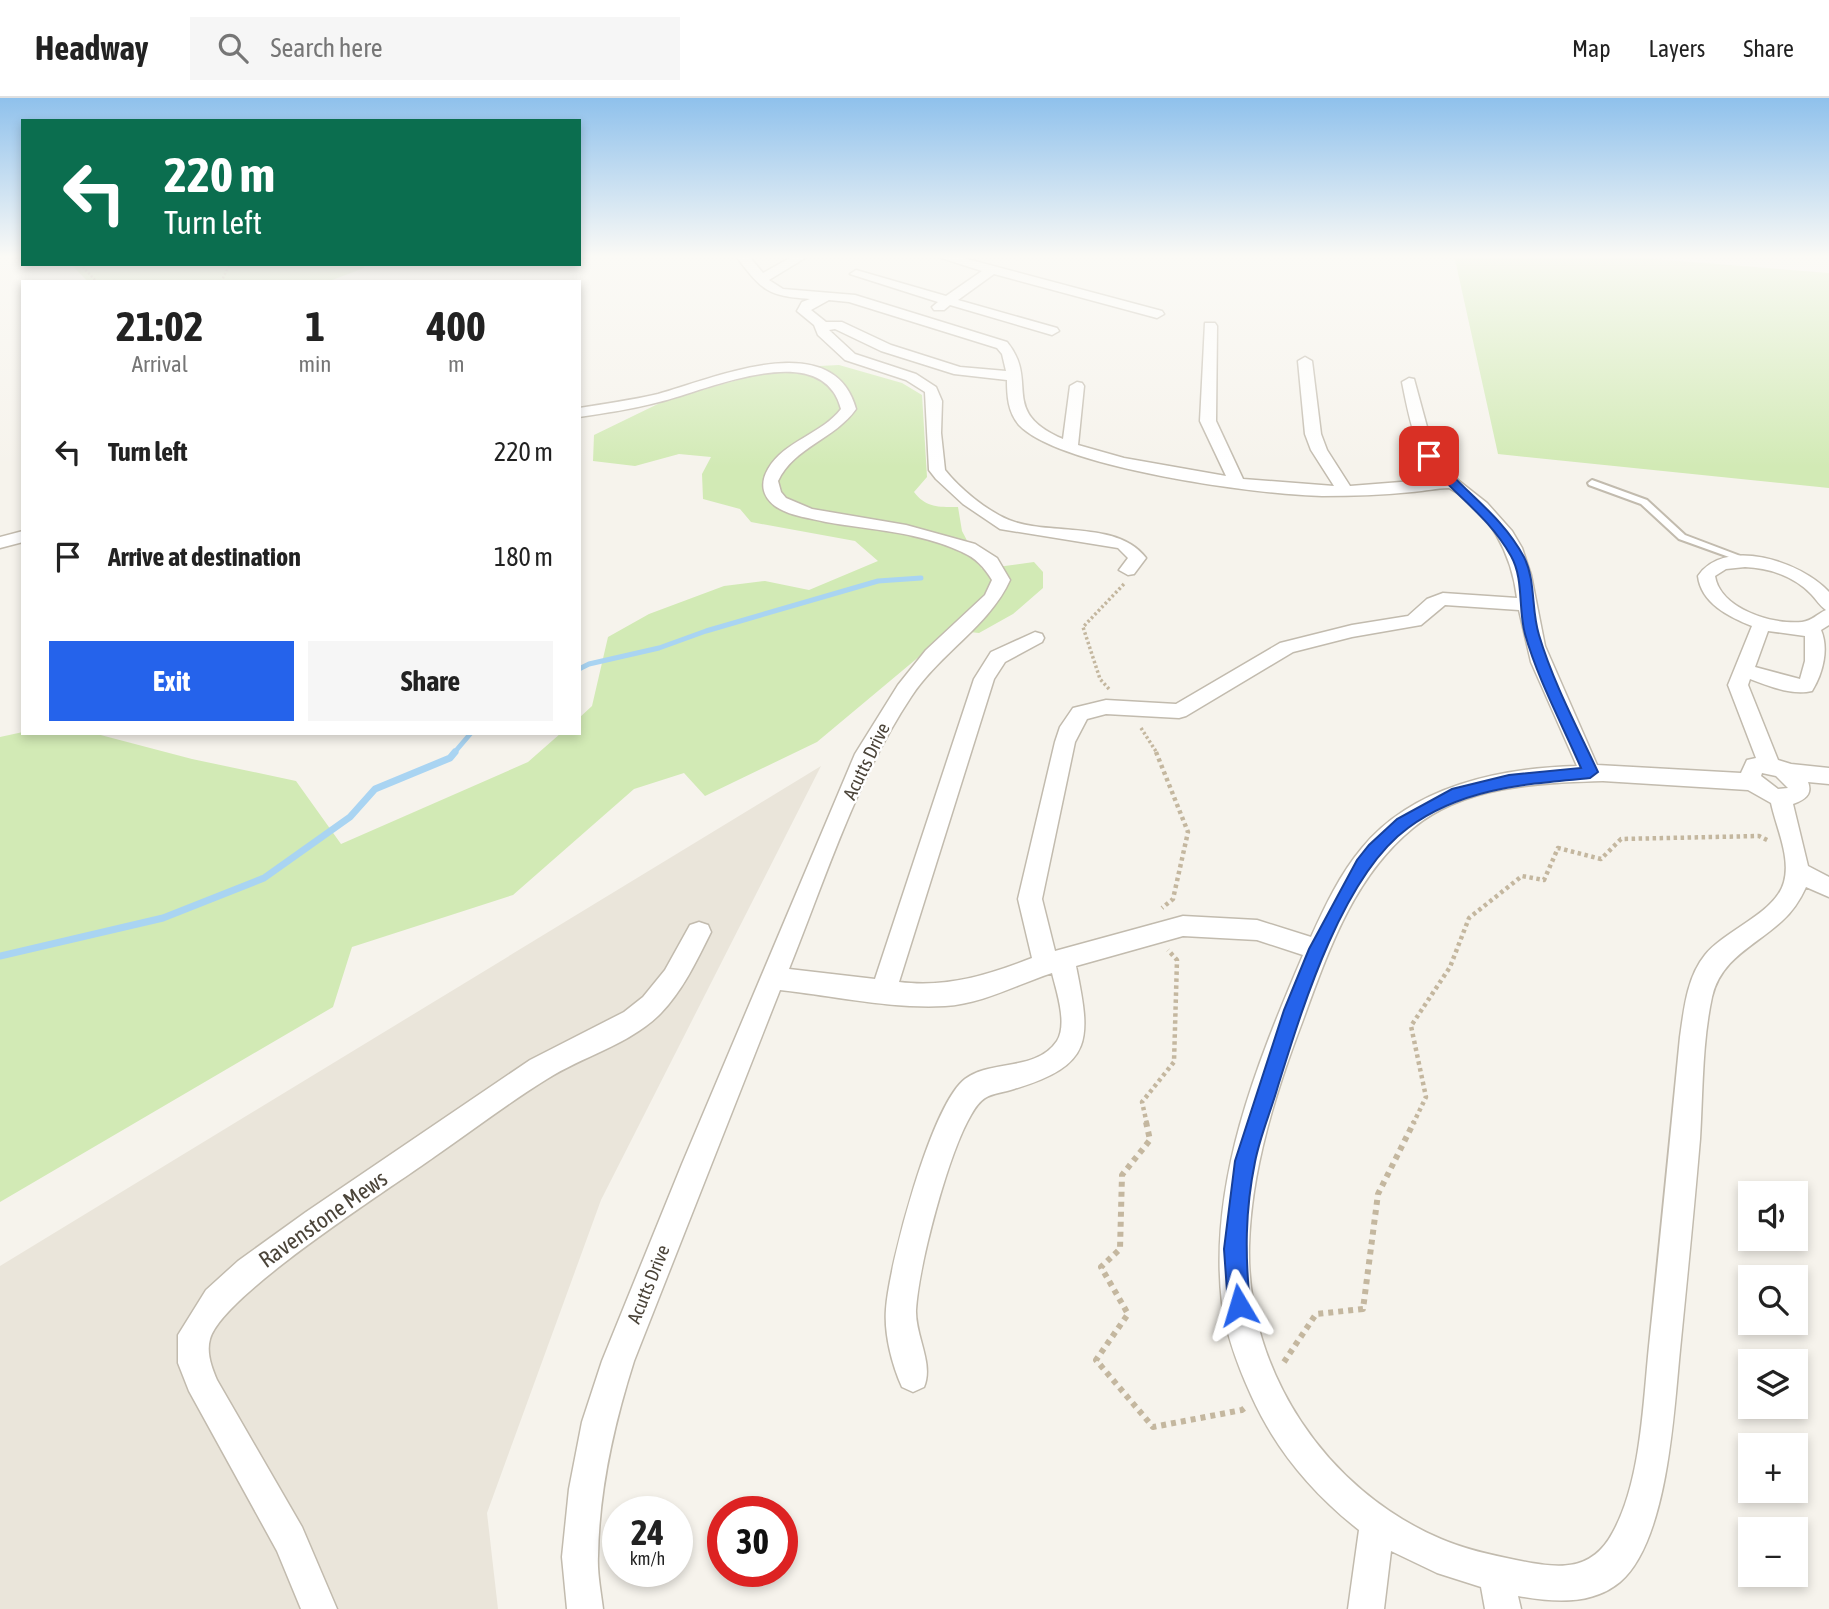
<!DOCTYPE html>
<meta charset="utf-8">
<style>
body{margin:0;font-family:"Asap Condensed",sans-serif;background:#f6f6f6;color:#222;height:100vh;display:flex;flex-direction:column;font-size:26px;white-space:nowrap}
*{box-sizing:border-box;margin:0}
p{font-size:23px;color:#767676}
.icon{flex:none;width:38px;height:38px;fill:none;stroke:currentColor;stroke-width:2;stroke-linecap:round;stroke-linejoin:round}
.map{position:relative;flex:1;overflow:hidden}
.side{position:absolute;left:21px;top:182px;width:560px;height:455px;display:flex;flex-direction:column;background:#fff;border-radius:0px;box-shadow:0 4px 10px #0003}
.side>*{flex:none}
.hud{position:absolute;left:21px;top:21px;width:560px;height:147px;border-radius:0px;box-shadow:0 4px 10px #0003;background:#0b6e4f;color:#fff;overflow:hidden}
.buttons{position:absolute;left:1738px;top:1083px;display:grid;gap:14px}
.buttons a{display:grid;place-items:center;width:70px;height:70px;border-radius:0px;background:#fff;box-shadow:0 4px 10px #0003;font-size:35px}
.speed{position:absolute;left:602px;top:1398px;display:flex;gap:14px;font-size:35px;font-weight:700;text-align:center}
.speed>*{display:grid;place-content:center;width:91px;height:91px;border-radius:50%;background:#fff;box-shadow:0 4px 10px #0003;line-height:1}
.speed small{font-size:18px;font-weight:400}
.speed .limit{border:10px solid #d22;background:#fff;color:#111}
.pin{position:absolute;display:grid;place-items:center;width:60px;height:60px;color:#fff;margin:-30px;border-radius:14px;box-shadow:0 4px 10px #0006}
.me{position:absolute;width:77px;margin:-38px;rotate:353deg;stroke-linejoin:round;filter:drop-shadow(0 0 5px #0008)}
.turn{display:flex;align-items:center;gap:24px;height:147px;padding:0 28px;font-size:32px}
.turn .icon{width:91px;height:91px;stroke-width:2.5}
.turn b{display:block;font-size:49px;line-height:60px}
.eta{display:flex;justify-content:space-evenly;align-items:center;height:119px;text-align:center}
.eta b{font-size:42px;font-weight:700;line-height:49px}
.primary-button{display:flex;gap:14px;margin-top:auto;padding:14px 28px}
.primary-button a{flex:1;height:80px;border-radius:0px;background:#2563eb;color:#fff;font-size:28px;font-weight:700;line-height:80px;text-align:center}
.primary-button a+a{background:#f6f6f6;color:#222}
ul{padding:0;list-style:none}
li{display:flex;align-items:center;gap:21px;height:105px;padding:0 28px}
li div{flex:1}
li b{display:block;font-size:26px}
li em{font-style:normal}
header{display:flex;align-items:center;gap:42px;box-sizing:border-box;height:98px;padding:0 35px;background:#fff;border-bottom:2px solid #e0e0e0}
header strong{font-size:33px}
nav{display:flex;gap:38px;margin-inline-start:auto;font-size:24px}
.search{width:490px;height:63px;background:#f6f6f6;display:flex;align-items:center;gap:18px;box-sizing:border-box;padding:0 24px;border-radius:0px;color:#767676;font-size:26px}
.map>svg:first-child{display:block}
</style>
<header>
<strong>Headway</strong>
<div class="search"><svg class="icon" aria-label="search" viewBox="0 0 24 24"><circle cx="10" cy="10" r="6"/><path d="M15 15l6 6"/></svg>Search here</div>
<nav><a>Map</a><a>Layers</a><a>Share</a></nav>
</header>
<div class="map">
<svg width="1829" height="1511" viewBox="0 0 1829 1511">
<rect width="100%" height="100%" fill="#f6f3ec"/>
<path fill="#eae5da" d="M821,668L601,1102L487,1415L498,1511H0V1168Z"/>
<path fill="#d2eab5" d="M1454,157H1605L1829,175V390L1498,356Z
M71,166H363L364,170L327,184H88Z
M839,267L902,285L922,297L927,379L914,394C926,410 939,409 958,409L962,433L982,471L1034,464L1043,474V490L1013,516L979,535L951,532L817,644L705,698L684,675L634,691L513,797L352,849L333,909L0,1104V639L23,634L93,635L192,661L296,683L341,746L528,664L561,635H579V620L592,608L608,539L649,516L724,488L765,483L809,492L878,463L855,443L751,424L740,411L703,401L702,376L711,359L679,356L635,368L593,363L594,337L664,303L779,270Z"/>
<g fill="none" stroke-linecap="round" stroke-linejoin="round">
<path stroke="#a9d4f2" stroke-width="5" d="M579,571L589,566L659,550L706,533L878,483L921,480
M454,655L471,635"/>
<path stroke="#a9d4f2" stroke-width="7" d="M0,858L163,820L264,780L350,719L375,691L450,660L455,654"/>
<defs>
<path id="service" d="M1592,382L1647,402L1685,437L1751,462L1749,464H1743L1679,441L1641,406L1589,387L1588,385Z"/>
<path id="minor" d="M735,157H748L763,175L795,157H810L769,182L783,191L855,197L1007,244C1040,284 998,313 1063,341L1070,288L1077,284L1082,285L1084,288L1078,347L1124,360L1226,378L1200,323L1205,225H1215L1217,228L1216,323L1243,381L1334,388L1311,352L1305,336L1298,263L1305,259L1312,263L1321,336L1327,352L1350,388L1439,381C1415,353 1409,319 1402,284L1409,280L1414,281L1430,340L1442,363L1459,383L1487,405L1512,433L1522,450L1531,477L1545,548L1597,667L1741,675L1747,662L1756,660L1728,587L1752,528C1729,519 1701,505 1698,478C1725,438 1802,464 1829,494V527L1821,532C1829,551 1823,575 1812,593C1792,598 1769,588 1750,581L1748,587L1778,662L1791,666L1829,670V686L1808,684C1813,697 1804,702 1793,706L1808,768L1829,779V799L1806,789C1800,802 1793,813 1782,823C1755,848 1721,860 1712,899C1702,945 1703,994 1700,1041C1694,1112 1687,1182 1680,1252C1674,1312 1668,1443 1620,1484C1591,1508 1552,1504 1518,1498L1521,1511H1485L1481,1489L1437,1475L1391,1453L1384,1511H1348L1359,1432C1312,1395 1275,1351 1251,1297C1238,1268 1226,1237 1222,1205C1208,1085 1257,965 1303,857L1257,842L1183,838L1076,868C1091,942 1094,967 1014,991C991,998 984,994 971,1017C948,1056 919,1166 916,1212C915,1238 934,1265 924,1289L913,1294L902,1289C892,1267 884,1236 886,1211C889,1167 931,1007 965,981C991,961 1036,974 1057,943C1068,926 1056,892 1052,875C1018,886 982,906 945,908C891,911 834,898 780,892L634,1263C614,1326 599,1391 598,1458C597,1475 601,1494 603,1511H567L562,1459L569,1391L582,1324L602,1263L682,1066L855,656L898,587L926,552L985,497L992,482C984,469 976,460 962,454C920,434 871,432 826,424C810,420 789,418 775,408C762,398 760,385 768,371C784,343 822,336 841,311C822,238 706,293 659,304C633,311 606,315 579,319V310C605,306 632,302 658,296C713,281 833,227 856,311C835,341 794,349 778,383L781,394L786,400L812,411L906,427L975,446L997,460L1010,482C990,527 939,556 911,599C856,682 826,779 789,871L875,881L974,581L991,554L1035,534L1042,536L1044,540L1042,544L1005,564L994,581L899,884C947,890 988,877 1032,860L1018,801L1055,644L1060,629L1073,610L1106,602L1176,606L1280,545L1352,527L1408,518L1427,501L1443,495L1517,500C1512,457 1490,412 1449,390C1437,390 1425,393 1412,394C1382,397 1352,398 1322,398C1260,397 1060,370 1019,327C1008,314 1007,298 1007,282L954,276L881,253L835,231L829,232L855,256L916,276L936,289L942,303L941,335L945,372C959,390 987,413 1009,422C1049,438 1118,422 1146,460L1134,476L1128,477L1119,472L1128,460L1118,450L1000,431L963,406L936,381L929,372L925,294L906,282L845,262L818,237L814,227L797,213L802,204L810,201C766,198 762,192 735,157ZM829,202L849,204L997,250L1002,256L1006,273L960,269L891,247L842,224H826L811,212ZM1745,469C1769,470 1794,478 1811,496C1816,501 1820,508 1826,512C1817,516 1812,523 1802,524C1773,527 1720,511 1715,478L1726,471ZM1445,507L1519,512L1531,564L1577,668C1500,670 1413,688 1362,750C1340,776 1325,808 1311,839L1257,822L1183,818L1055,853L1042,801L1075,644L1087,621L1106,616L1179,620L1186,618L1293,554L1352,539L1421,527ZM1768,533L1805,538V563L1800,581L1755,569ZM1762,675L1776,678L1788,690L1778,691L1761,678ZM1603,683L1748,692L1771,705C1776,729 1791,759 1784,784C1776,815 1725,832 1705,857C1687,879 1684,911 1680,939C1670,1042 1660,1145 1649,1248C1643,1306 1641,1383 1613,1434C1591,1476 1556,1470 1516,1462C1491,1457 1464,1451 1441,1441C1326,1392 1246,1273 1249,1148C1251,1071 1276,993 1303,922C1329,851 1354,778 1413,730C1465,687 1539,685 1603,683Z
M932,157H952L1162,213L1164,216L1157,220L994,176L958,202L1057,230L1059,233L1052,237L950,207L944,212H934L932,209L938,204L850,176L856,172L946,198L982,173Z
M23,433V444L0,450V439Z
M699,824L708,827L711,834C697,862 683,892 661,915C631,946 583,958 547,981C508,1005 472,1033 434,1059C391,1090 222,1197 210,1241C206,1255 212,1270 217,1282L302,1429L337,1511H301L277,1453L189,1293L178,1265V1237L206,1192L238,1163L306,1114L530,962L624,914L643,899L665,872L690,827Z"/>
</defs>
<use href="#service" stroke="#c2bbae" stroke-width="4"/>
<use href="#minor" stroke="#c2bbae" stroke-width="3"/>
<path stroke="#c4b79f" stroke-width="2.5" stroke-dasharray="2 2" stroke-linecap="butt" d="M80,166L97,184
M221,184L230,166"/>
<path stroke="#c4b79f" stroke-width="3.5" stroke-dasharray="2.5 2.5" stroke-linecap="butt" d="M1109,591L1100,581L1083,529L1124,486
M1141,630L1157,655"/>
<path stroke="#c4b79f" stroke-width="4.5" stroke-dasharray="3.5 3.5" stroke-linecap="butt" d="M1156,654L1188,734L1173,801L1162,810
M1147,1026L1142,1004L1174,964L1177,862L1168,852
M1413,1026L1426,999L1411,928L1450,869L1469,820L1522,778L1544,782L1558,750L1601,761L1621,741L1759,738L1769,743"/>
<path stroke="#c4b79f" stroke-width="6" stroke-dasharray="5 5" stroke-linecap="butt" d="M1146,1024L1150,1042L1122,1077L1120,1151L1101,1169L1128,1216L1096,1262L1153,1329L1242,1312L1247,1308
M1284,1264L1316,1216L1363,1211L1378,1096L1414,1024"/>
<use href="#service" fill="#fff" fill-rule="evenodd"/>
<use href="#minor" fill="#fff" fill-rule="evenodd"/>
</g>
<linearGradient id="sky" x2="0" y2="1"><stop stop-color="#8fc1ec"/><stop offset="0.43" stop-color="#fbfaf6"/><stop offset="1" stop-color="#fbfaf6" stop-opacity="0"/></linearGradient>
<rect width="1829" height="369" fill="url(#sky)"/>
<path fill="#2563eb" stroke="#184099" stroke-width="2" d="M1425,355H1433C1461,393 1500,414 1524,459C1536,483 1531,512 1539,537C1553,584 1577,629 1598,674L1590,680C1526,686 1462,690 1408,730C1342,778 1302,911 1278,988C1271,1013 1260,1038 1255,1064C1245,1113 1245,1157 1250,1207L1247,1215L1239,1218L1232,1215L1228,1207L1224,1151L1235,1063L1284,912L1309,851L1357,762L1369,747L1397,721L1452,691L1509,677L1581,670C1562,626 1538,582 1525,536C1518,511 1524,481 1511,458C1487,415 1450,395 1423,358Z"/>
<g text-anchor="middle" dominant-baseline="central" stroke-width="5" stroke-linejoin="round" paint-order="stroke">
<g font-size="19" fill="#4b4439" stroke="#fff">
<text transform="translate(866 663) rotate(-64)">Acutts Drive</text>
<text transform="translate(648 1186) rotate(-68)">Acutts Drive</text>
</g>
<g font-size="23" fill="#4b4439" stroke="#fff">
<text transform="translate(323 1121) rotate(-35)">Ravenstone Mews</text>
</g>
</g>
</svg>
<div class="buttons">
<a><svg class="icon" aria-label="sound" viewBox="0 0 24 24"><path d="M4 9h4l5-4v14l-5-4H4zM17 9q2 3 0 6"/></svg></a>
<a><svg class="icon" aria-label="search" viewBox="0 0 24 24"><circle cx="10" cy="10" r="6"/><path d="M15 15l6 6"/></svg></a>
<a><svg class="icon" aria-label="layers" viewBox="0 0 24 24"><path d="M12 4l9 5-9 5-9-5zM3 14l9 5 9-5"/></svg></a>
<a>+</a>
<a>−</a>
</div>
<div class="speed"><div>24<small>km/h</small></div><div class="limit">30</div></div>
<div class="pin" style="left:1429px;top:358px;background:#d93025"><svg class="icon" aria-label="arrive" viewBox="0 0 24 24"><path d="M6 21V4h12l-3 4 3 4H6"/></svg></div>
<svg class="me" style="left:1239px;top:1207px" viewBox="-20 -20 40 40"><path d="M0-17L14 15 0 8-14 15z" fill="#2563eb" stroke="#fff" stroke-width="4"/></svg>
<div class="hud">
<div class="turn"><svg class="icon" aria-label="left" viewBox="0 0 24 24"><path d="M17 20v-9H6M10 6l-5 5 5 5"/></svg><div><b>220 m</b>Turn left</div></div>
</div>
<section class="side">
<div class="eta">
<div><b>21:02</b><p>Arrival</p></div>
<div><b>1</b><p>min</p></div>
<div><b>400</b><p>m</p></div>
</div>
<ul>
<li><svg class="icon" aria-label="left" viewBox="0 0 24 24"><path d="M17 20v-9H6M10 6l-5 5 5 5"/></svg><div><b>Turn left</b></div><em>220 m</em></li>
<li><svg class="icon" aria-label="arrive" viewBox="0 0 24 24"><path d="M6 21V4h12l-3 4 3 4H6"/></svg><div><b>Arrive at destination</b></div><em>180 m</em></li>
</ul>
<div class="primary-button"><a>Exit</a><a>Share</a></div>
</section>
</div>
